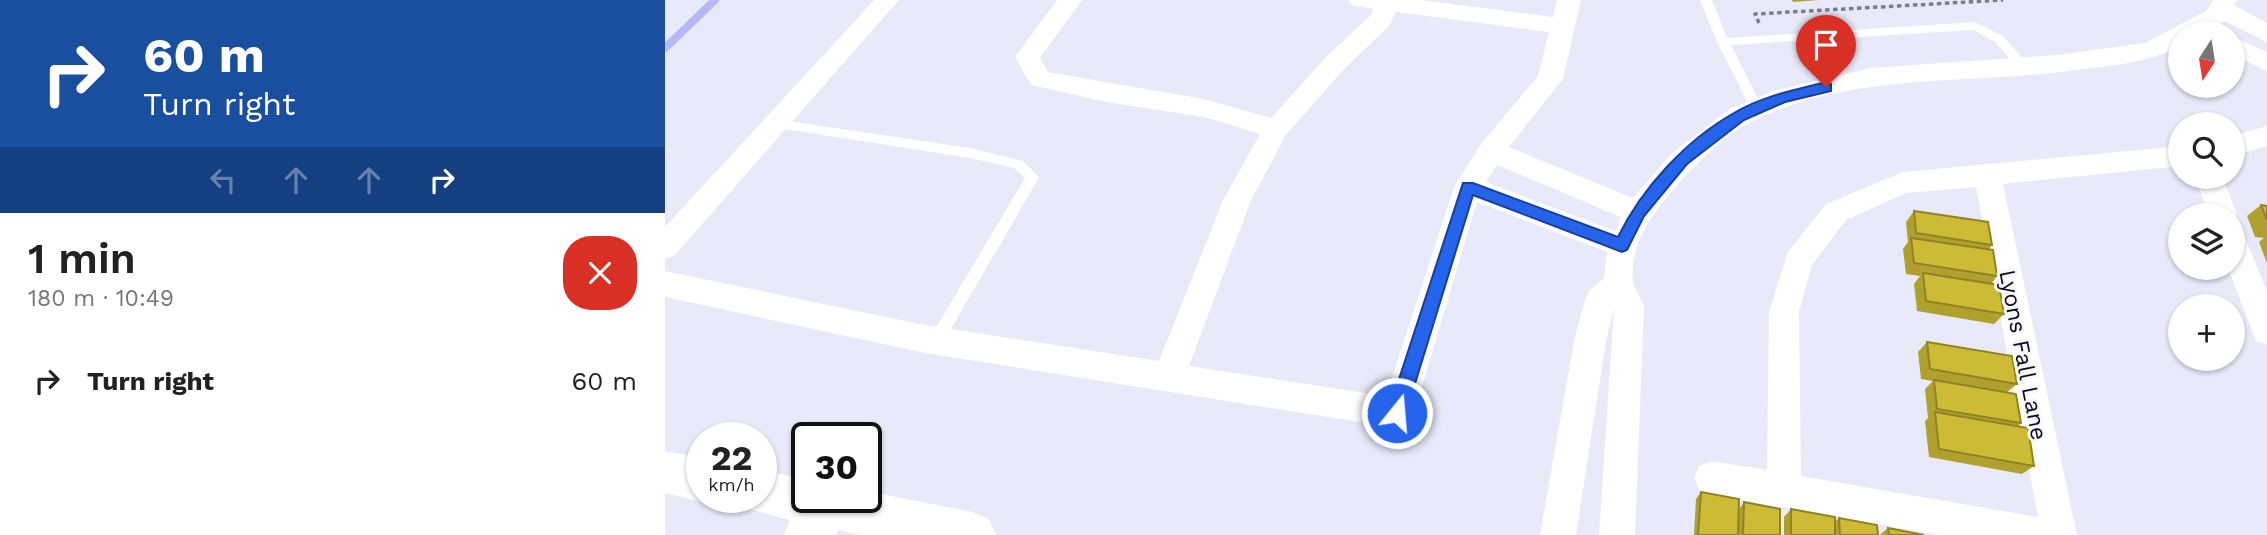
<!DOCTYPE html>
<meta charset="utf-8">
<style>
body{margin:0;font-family:"Work Sans",sans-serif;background:#f6f6f6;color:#222;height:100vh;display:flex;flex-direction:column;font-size:26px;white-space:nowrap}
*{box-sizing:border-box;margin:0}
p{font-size:23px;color:#767676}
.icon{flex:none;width:38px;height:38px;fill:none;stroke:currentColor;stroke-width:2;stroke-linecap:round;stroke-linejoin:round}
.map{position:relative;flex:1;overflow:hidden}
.sheet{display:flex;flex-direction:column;background:#fff;width:665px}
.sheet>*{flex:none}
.banner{background:#1a4fa0;color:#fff;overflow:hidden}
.needle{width:46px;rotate:192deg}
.fabs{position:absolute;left:1503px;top:21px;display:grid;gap:14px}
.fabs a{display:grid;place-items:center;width:77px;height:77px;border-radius:50%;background:#fff;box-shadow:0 2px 5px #0004;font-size:35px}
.speed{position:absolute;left:21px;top:422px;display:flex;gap:14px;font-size:35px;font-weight:700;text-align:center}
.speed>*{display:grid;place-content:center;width:91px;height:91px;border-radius:50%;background:#fff;box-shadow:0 2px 5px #0004;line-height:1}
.speed small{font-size:18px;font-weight:400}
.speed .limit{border:4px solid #111;border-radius:10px;background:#fff;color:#111}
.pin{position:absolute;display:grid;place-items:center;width:60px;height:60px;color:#fff;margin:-72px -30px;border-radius:50% 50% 50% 0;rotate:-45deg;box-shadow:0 0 7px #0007}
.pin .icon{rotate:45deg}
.me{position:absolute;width:77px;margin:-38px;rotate:17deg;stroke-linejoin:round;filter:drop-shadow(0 0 5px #0008)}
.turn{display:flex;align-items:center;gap:24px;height:147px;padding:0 28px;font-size:32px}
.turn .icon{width:91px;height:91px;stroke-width:2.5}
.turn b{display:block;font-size:49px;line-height:60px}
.lanes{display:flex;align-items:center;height:66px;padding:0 28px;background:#0003;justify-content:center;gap:35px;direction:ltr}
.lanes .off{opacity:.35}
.round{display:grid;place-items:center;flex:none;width:74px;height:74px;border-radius:28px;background:#f6f6f6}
.head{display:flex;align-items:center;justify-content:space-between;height:119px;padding:0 28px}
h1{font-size:42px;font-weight:600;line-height:52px}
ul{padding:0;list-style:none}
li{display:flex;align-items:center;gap:21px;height:98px;padding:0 28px}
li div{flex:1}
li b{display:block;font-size:26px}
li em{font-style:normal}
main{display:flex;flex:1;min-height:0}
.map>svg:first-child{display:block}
</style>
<main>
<section class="sheet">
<div class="banner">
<div class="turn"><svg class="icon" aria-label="right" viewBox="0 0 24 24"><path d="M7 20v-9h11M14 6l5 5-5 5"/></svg><div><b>60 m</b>Turn right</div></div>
<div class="lanes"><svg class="icon off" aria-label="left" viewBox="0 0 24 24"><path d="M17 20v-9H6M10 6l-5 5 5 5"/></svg><svg class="icon off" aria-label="ahead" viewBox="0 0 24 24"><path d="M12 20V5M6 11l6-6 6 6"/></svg><svg class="icon off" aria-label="ahead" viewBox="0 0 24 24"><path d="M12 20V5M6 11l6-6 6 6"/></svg><svg class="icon" aria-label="right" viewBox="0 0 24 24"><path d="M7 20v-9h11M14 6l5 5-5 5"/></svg></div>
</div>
<div class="head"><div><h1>1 min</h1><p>180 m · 10:49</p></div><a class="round" style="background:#d93025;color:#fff"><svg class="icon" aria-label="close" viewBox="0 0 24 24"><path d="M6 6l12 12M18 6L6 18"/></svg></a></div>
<ul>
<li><svg class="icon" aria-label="right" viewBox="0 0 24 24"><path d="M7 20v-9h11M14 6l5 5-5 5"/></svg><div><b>Turn right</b></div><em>60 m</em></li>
</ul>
</section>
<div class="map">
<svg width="1602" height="535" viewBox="0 0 1602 535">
<rect width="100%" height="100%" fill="#e8e9f9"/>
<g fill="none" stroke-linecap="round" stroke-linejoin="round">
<path stroke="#b5b9f7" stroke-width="8" d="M0,48L50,0"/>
<path stroke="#7c7c91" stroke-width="3.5" stroke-dasharray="4.5 3.5" stroke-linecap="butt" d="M1094,23L1090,14L1338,0"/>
<path fill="#fff" fill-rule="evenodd" d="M1035,0H1047L1062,38L1310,22L1338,36L1365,67L1359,71L1355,70L1330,42L1308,30L1066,45L1098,109L1092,113L1086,109L1052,42Z
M110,119L305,148L358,161L374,177L372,181L276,346L271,347L266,346L264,341L266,336L360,178L349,168L305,158L106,127L104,124L106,121Z"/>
<path fill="#fff" fill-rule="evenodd" d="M209,0H234L10,255L0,259V227Z
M392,0H417L375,58L383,72L539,99L606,118L662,56L706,15L708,9L687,5L683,0H756L888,17L892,0H916L898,79L844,147L968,198L1007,153L1065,109L1108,91L1206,68L1392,55L1480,43L1541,11L1548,0H1572L1569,5L1602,23V42L1560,21L1538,33H1516V46C1483,63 1449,65 1413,70C1305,85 1186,71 1086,122C1055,137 1022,173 1000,200C981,222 965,250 968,281C969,289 976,298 979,305L970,535H934L949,307L941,341L911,535H875L909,341L920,300L924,291L939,278L942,252L812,202L749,413L744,424L732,428L260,353L0,297V271L260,325L494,361L558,200L595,134L539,117L441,102L366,85L350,57ZM731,12L884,32L873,76L816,144L789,187L721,396L524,366L586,200L621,135L680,68L725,25ZM832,165L956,217L950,231L821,182Z
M1568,37L1602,52V71L1568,55Z
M1602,126V146L1568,156V136Z
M1516,146V166L1338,184L1412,535H1274L1046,495L1034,490L1029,478L1034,466L1046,461L1102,470L1104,312L1123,252L1161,204L1238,172ZM1311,187L1373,517L1136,476L1134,312L1147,265L1181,220L1241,193Z
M1530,177H1558L1572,215L1568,223V215H1544Z
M1568,229L1578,233L1602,291V345L1591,341L1563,268H1568Z"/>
<path fill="#fff" fill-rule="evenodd" d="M0,451L37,458V497H49L37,502L0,493Z
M96,470L142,479V497H201V491L308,512L324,519L331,535H196L173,530L170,535H119L125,520L80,508L76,497H96Z"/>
</g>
<path fill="#b0a12e" d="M1127,0H1154L1128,2Z
M1596,205L1602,206V263L1594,242L1599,238L1590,237L1582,216Z
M1249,211L1327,245L1323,250L1332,276L1326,284L1339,314L1329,324L1252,311L1249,284L1255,276L1241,274L1238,249L1243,242L1241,222Z
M1262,342L1352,384L1342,392L1356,423L1353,426L1369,466L1357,474L1264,457L1260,421L1263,418L1260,389L1268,381L1256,379L1253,352Z
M1036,492L1074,509L1079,502L1115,535H1029L1031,499Z
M1126,509L1170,522L1174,518L1213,535H1119V517Z
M1223,528L1259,535H1215Z"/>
<path fill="#cdbb36" stroke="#908326" stroke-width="2" d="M1596,205L1602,206V220Z
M1249,211L1323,222L1327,245L1251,233Z
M1246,238L1328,250L1332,276L1249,263Z
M1258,273L1334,285L1339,314L1261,301Z
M1262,342L1347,356L1352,384L1265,369Z
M1269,380L1351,394L1356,423L1272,409Z
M1270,412L1363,428L1369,466L1274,449Z
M1036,492L1074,499L1073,535H1033Z
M1079,502L1115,509V535H1078Z
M1126,509L1170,517V535H1126Z
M1174,518L1212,525L1213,535H1175Z
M1223,528L1259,535H1224Z"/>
<path fill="#2563eb" stroke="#184099" stroke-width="2" d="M1161,82L1166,84V91L1120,102L1079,120L1022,164L979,216L962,250L957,252L808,195L741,413L738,419L732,421L726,419L723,413L798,183H808L953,237C977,188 1021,140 1069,113C1097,96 1130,90 1161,82Z"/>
<g text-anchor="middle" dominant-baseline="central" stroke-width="6" stroke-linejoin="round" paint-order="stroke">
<g font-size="23" fill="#0c0a25" stroke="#f8f8f8">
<text transform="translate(1358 355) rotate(79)">Lyons Fall Lane</text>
</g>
</g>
</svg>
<div class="fabs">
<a><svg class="needle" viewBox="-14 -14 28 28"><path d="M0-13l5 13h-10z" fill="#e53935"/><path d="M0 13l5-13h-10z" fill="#767676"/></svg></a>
<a><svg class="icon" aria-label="search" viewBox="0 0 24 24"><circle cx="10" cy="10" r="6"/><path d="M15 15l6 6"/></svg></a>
<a><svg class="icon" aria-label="layers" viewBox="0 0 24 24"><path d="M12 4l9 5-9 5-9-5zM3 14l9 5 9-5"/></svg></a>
<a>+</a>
</div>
<div class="speed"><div>22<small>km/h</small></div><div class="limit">30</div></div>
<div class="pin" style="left:1161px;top:87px;background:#d93025"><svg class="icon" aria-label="arrive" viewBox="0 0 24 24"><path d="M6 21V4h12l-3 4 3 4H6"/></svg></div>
<svg class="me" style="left:732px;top:413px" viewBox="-20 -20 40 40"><circle r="17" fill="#2563eb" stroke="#fff" stroke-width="3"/><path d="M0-11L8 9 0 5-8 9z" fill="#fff"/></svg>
</div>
</main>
